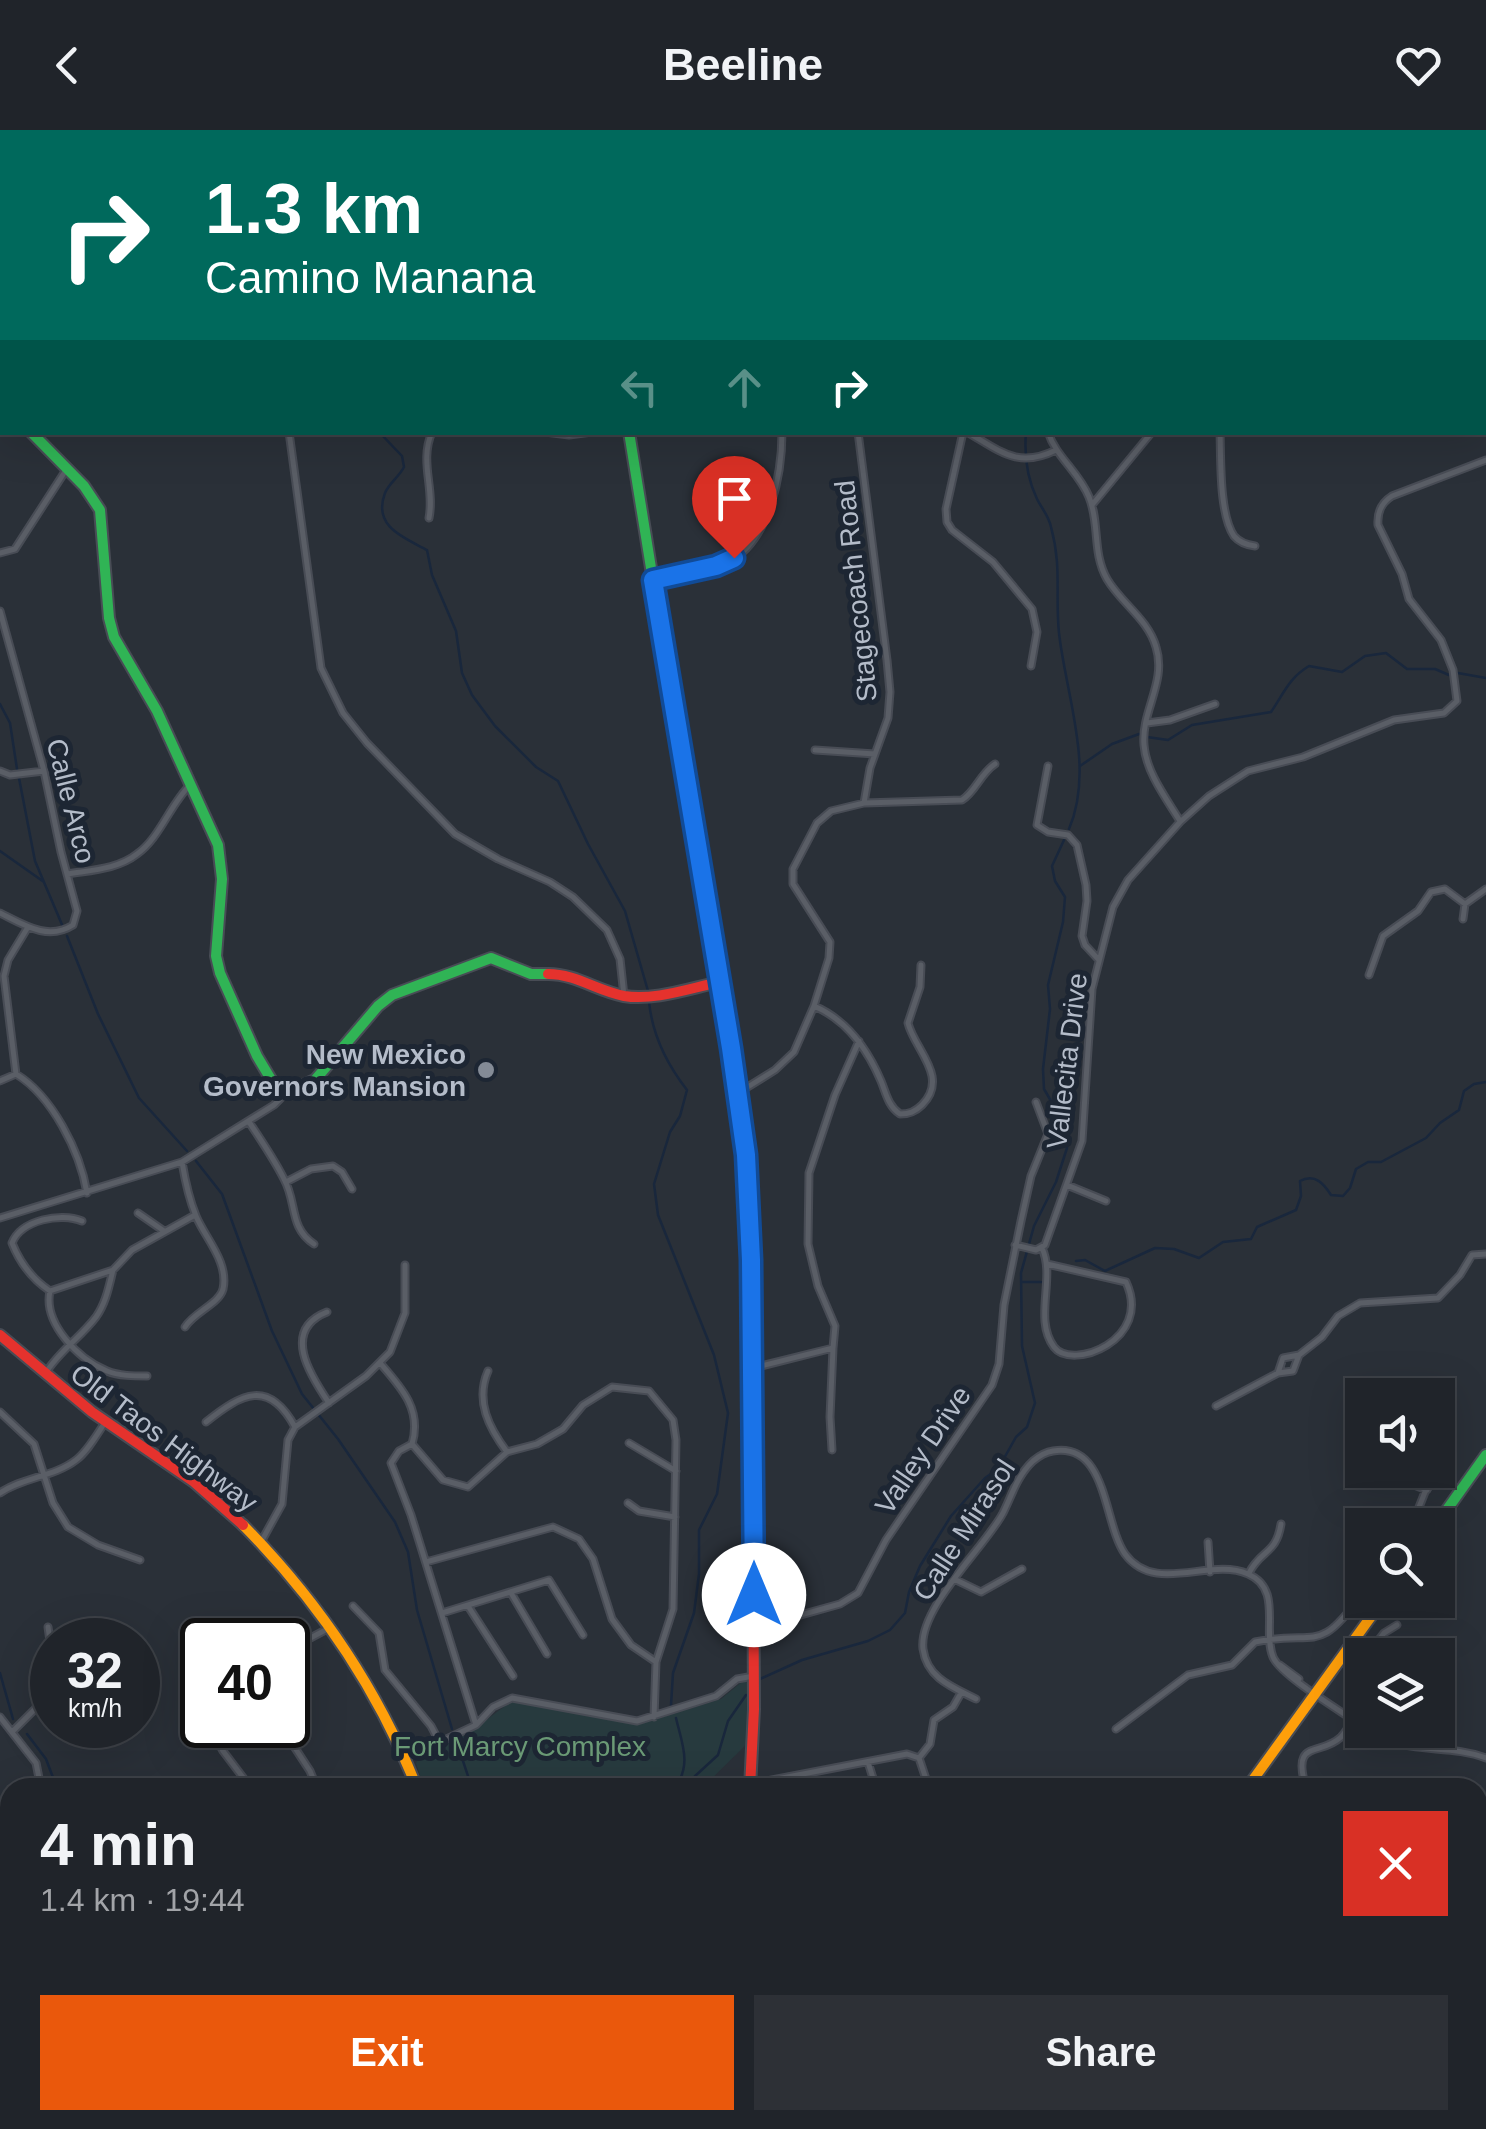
<!DOCTYPE html>
<meta charset="utf-8">
<style>
body{margin:0;font-family:Arial,sans-serif;background:#2d3036;color:#f1f3f6;height:100vh;display:flex;flex-direction:column;font-size:38px;white-space:nowrap}
*{box-sizing:border-box;margin:0}
p{font-size:32px;color:#a2a4a8}
.icon{flex:none;width:55px;height:55px;fill:none;stroke:currentColor;stroke-width:2;stroke-linecap:round;stroke-linejoin:round}
.map{position:relative;flex:1;overflow:hidden}
.sheet{position:absolute;left:0px;top:1648px;width:1488px;height:352px;display:flex;flex-direction:column;background:#20242a;border-radius:30px 30px 0 0;box-shadow:0 10px 40px #0002,0 0 0 2px #3d4147}
.sheet>*{flex:none}
.hud{position:absolute;left:0px;top:0px;width:1488px;height:305px;box-shadow:0 10px 40px #0002,0 0 0 2px #3d4147;background:#00695c;color:#fff;overflow:hidden}
.tools{position:absolute;left:1345px;top:1248px;display:grid;gap:20px}
.tools a{display:grid;place-items:center;width:110px;height:110px;border-radius:0px;background:#20242a;box-shadow:0 10px 40px #0002,0 0 0 2px #3d4147;font-size:50px}
.speed{position:absolute;left:30px;top:1488px;display:flex;gap:20px;font-size:50px;font-weight:700;text-align:center}
.speed>*{display:grid;place-content:center;width:130px;height:130px;border-radius:50%;background:#20242a;box-shadow:0 10px 40px #0002,0 0 0 2px #3d4147;line-height:1}
.speed small{font-size:25px;font-weight:400}
.speed .limit{border:5px solid #111;border-radius:15px;background:#fff;color:#111}
.pin{position:absolute;display:grid;place-items:center;width:85px;height:85px;color:#fff;margin:-102px -42px;border-radius:50% 50% 50% 0;rotate:-45deg;box-shadow:0 0 10px #0007}
.pin .icon{rotate:45deg}
.me{position:absolute;width:110px;margin:-55px;rotate:0deg;stroke-linejoin:round;filter:drop-shadow(0 0 8px #0008)}
.turn{display:flex;align-items:center;gap:35px;height:210px;padding:0 40px;font-size:45px}
.turn .icon{width:130px;height:130px;stroke-width:2.5}
.turn b{display:block;font-size:70px;line-height:85px}
.lanes{display:flex;align-items:center;height:95px;padding:0 40px;background:#0003;justify-content:center;gap:50px;direction:ltr}
.lanes .off{opacity:.35}
.round{display:grid;place-items:center;flex:none;width:105px;height:105px;border-radius:0px;background:#2d3036}
.summary{display:flex;align-items:center;justify-content:space-between;height:170px;padding:0 40px}
h1{font-size:60px;font-weight:700;line-height:75px}
.primary-button{display:flex;gap:20px;margin-top:auto;padding:20px 40px}
.primary-button a{flex:1;height:115px;border-radius:0px;background:#ea580c;color:#fff;font-size:40px;font-weight:700;line-height:115px;text-align:center}
.primary-button a+a{background:#2d3036;color:#f1f3f6}
header{display:flex;justify-content:space-between;align-items:center;height:130px;padding:0 40px;background:#20242a;font-size:45px;font-weight:700}
.map>svg:first-child{display:block}
</style>
<header><svg class="icon" aria-label="back" viewBox="0 0 24 24"><path d="M15 5l-7 7 7 7"/></svg>Beeline<svg class="icon" aria-label="heart" viewBox="0 0 24 24"><path d="M12 20l-8-8c-3-5 5-10 8-4 3-6 11-1 8 4z"/></svg></header>
<div class="map">
<svg width="1486" height="1999" viewBox="0 0 1486 1999">
<rect width="100%" height="100%" fill="#2a3038"/>
<path fill="#273a3e" d="M743,1551L750,1553L752,1558V1609L703,1657H424L416,1633L420,1626L468,1604L510,1572H530L640,1594L721,1569Z
M1037,1990H1182L1181,1999H1035Z"/>
<g fill="none" stroke-linecap="round" stroke-linejoin="round">
<path stroke="#19273c" stroke-width="2.5" d="M914,0L915,2
M192,2V0
M1097,2V0
M379,302L402,326L404,337C399,347 389,353 385,363C372,397 405,408 427,420L432,445L456,501L462,543L472,565L495,596L536,637L558,651L588,714L625,781L648,861
M1026,302C1024,326 1027,348 1037,369C1042,379 1049,386 1051,397C1062,437 1055,464 1059,503C1066,566 1095,638 1069,699
M1458,543L1486,548
M0,574L10,593L17,639
M1147,607L1168,610L1192,595L1271,582C1284,563 1289,548 1309,536L1342,542L1365,526L1386,523L1407,539H1435L1449,545
M1080,636L1112,614L1139,604
M19,648L35,731L63,797
M0,721L44,752
M67,806L98,884L139,968L187,1021
M649,871C652,905 666,933 687,960L680,986L670,1002L654,1054L658,1085L714,1225L728,1283L717,1364L699,1400V1444L694,1483L673,1543L671,1575
M196,1031L222,1064L272,1201L302,1264L338,1309L395,1392L408,1422L417,1480L452,1599
M1076,1131L1085,1130L1105,1141L1155,1118L1174,1119L1199,1128L1223,1112L1251,1109L1257,1097L1296,1080L1301,1066L1300,1051C1315,1043 1324,1054 1331,1065L1343,1066L1350,1058L1356,1039L1368,1032H1381L1426,1008L1440,993L1459,980L1464,961L1474,954L1486,952
M1023,1152H1041
M0,1543L13,1589
M760,1549L802,1530L868,1511L890,1500L905,1483L909,1462L920,1436L951,1386L985,1348L998,1339L1016,1307L1027,1297L1035,1273L1022,1216L1021,1143L1034,1096L1056,1052L1067,1018L1065,995L1044,959L1043,939L1050,879L1048,855L1063,792L1065,767L1055,751L1052,736L1064,710
M27,1604L46,1629L57,1658
M457,1613L472,1658
M675,1658C692,1634 682,1614 676,1588
M682,1658L718,1625L728,1591L746,1565
M1478,1675L1483,1671L1486,1674
M223,1990L225,1999
M1427,1996L1429,1990"/>
<defs>
<path id="street" d="M41,0L46,2
M246,0L247,2
M761,0L762,2
M1031,0V2
M1353,0L1357,2
M626,2L627,0
M1116,2V0
M1249,2L1251,0
M1485,105L1486,106
M0,156H2
M1485,216H1486
M289,302L321,538L343,583L367,613L455,704L498,729L550,752L573,767L607,800L620,829L624,866
M545,302L569,305L592,302
M963,302L946,379L947,392L952,400L993,432L1032,479L1037,502L1031,536
M967,302C1000,321 1018,339 1056,320
M1048,302C1056,327 1079,342 1089,367C1100,393 1092,423 1107,449C1121,473 1148,489 1156,517C1167,552 1141,581 1144,615C1146,642 1166,668 1180,691
M1220,302C1221,329 1219,384 1234,406C1240,413 1247,415 1255,416
M1092,375L1152,302
M429,388C435,358 419,332 432,302
M0,423L15,419L66,340
M653,450C678,444 707,442 730,431C770,410 782,343 782,302
M0,481L44,641L61,722L77,781L73,795C48,811 24,795 0,783
M1147,593L1170,590L1215,574
M815,620L875,624
M1048,636L1037,695L1048,702L1068,705L1077,715L1086,755L1087,771L1082,806L1085,815L1099,830
M0,641L10,645L44,641
M864,673L962,670C976,661 980,644 995,634
M68,744C92,740 118,739 137,724C160,708 170,674 191,654
M1463,789L1465,774
M28,797L8,830L4,846L16,944C52,966 80,1021 87,1063
M1369,845L1383,806L1418,781L1431,762L1445,759L1465,774L1486,759
M814,876C847,890 867,918 881,951C886,963 888,976 900,984C909,984 915,982 922,975C950,947 914,919 908,893L920,857L921,835
M0,951L16,944
M738,963L775,940L794,922L814,876L829,828L830,812L793,754V739L817,693L831,681L864,673L870,638L888,588L890,562L887,530L858,302
M249,992C261,1010 274,1029 284,1049C297,1072 289,1098 314,1114
M182,1032C185,1050 189,1069 196,1086C205,1108 229,1132 223,1159C219,1174 194,1182 185,1197
M286,1052L311,1039L333,1036L342,1042L352,1059
M1067,1055L1106,1071
M138,1083L164,1101
M0,1088L182,1032L274,975L286,963
M82,1091C61,1082 21,1090 12,1113C20,1133 32,1149 50,1161L113,1140L132,1120L195,1085
M1015,1115L1036,1120L1045,1115L1082,1011L1092,859L1113,777L1128,750L1180,692L1209,666L1248,641L1303,627L1394,590L1444,583L1457,571L1453,540L1441,510L1409,469L1402,444L1378,395C1377,382 1381,373 1392,366L1486,330
M1042,1118C1056,1148 1033,1189 1054,1217C1072,1241 1153,1210 1126,1152L1047,1134
M50,1161C43,1193 78,1229 107,1241C119,1246 134,1246 147,1246
M327,1182C281,1200 310,1245 329,1273
M380,1233C402,1258 422,1280 412,1314
M753,1238L833,1218L835,1196L818,1156L808,1114L809,1043L835,965L859,911
M488,1241C475,1271 489,1298 507,1322
M1278,1243L1283,1228L1299,1225L1322,1207L1338,1186L1360,1173L1438,1168L1460,1145L1472,1125L1486,1124
M45,1244C59,1221 80,1208 96,1187C106,1173 109,1156 113,1140
M1216,1276L1278,1243L1293,1241L1299,1225
M0,1282L34,1314L53,1373L68,1397L98,1415L140,1430
M206,1292C242,1263 269,1249 295,1297
M629,1313L676,1341
M412,1314L443,1350L468,1357L507,1322L537,1314L563,1299L583,1275L612,1257L649,1261L673,1290L676,1310L673,1479L656,1532L654,1587
M412,1314L399,1321L391,1333L411,1385L476,1595
M832,1320L830,1287L833,1218
M1401,1350L1427,1360
M0,1363C23,1347 54,1347 76,1330C88,1321 97,1304 106,1291
M628,1373L639,1381L675,1387
M1412,1395L1425,1362L1442,1339
M261,1412L282,1374L288,1310L295,1297L366,1246L390,1222L405,1183V1135
M1208,1412L1210,1442
M426,1432L553,1397L579,1409L593,1429L612,1489L631,1515L656,1532
M1249,1443C1261,1419 1276,1425 1281,1394
M954,1449L981,1462L1022,1439
M511,1463L547,1524
M353,1476L379,1503L385,1540L431,1596L440,1613
M468,1476L513,1546
M442,1483L549,1450L583,1505
M48,1497L52,1525
M754,1498L840,1474L858,1463L886,1410L992,1255L999,1234L1004,1175L1021,1091L1031,1046L1048,1004L1036,972
M184,1519L194,1539L202,1568
M288,1520L331,1497
M1367,1525L1384,1503L1397,1495
M1280,1535L1299,1549
M976,1569C952,1557 927,1548 923,1519C918,1478 985,1417 1003,1383C1012,1365 1017,1346 1033,1331C1039,1326 1046,1322 1053,1321C1108,1312 1103,1393 1125,1424C1155,1465 1210,1427 1248,1444C1283,1459 1262,1500 1273,1527C1281,1546 1343,1582 1362,1596
M0,1587L36,1633L41,1658
M209,1595L223,1621L251,1658
M280,1595L310,1641L317,1658
M1116,1599L1188,1545L1232,1535L1255,1512C1317,1499 1317,1527 1362,1464
M1368,1600C1405,1626 1446,1613 1486,1628
M13,1601L35,1579L52,1546
M406,1628L476,1595L493,1577L512,1568L637,1591L716,1566L737,1549L754,1546
M919,1628L930,1614L934,1590L953,1577L961,1563
M919,1628L929,1658
M868,1632L876,1658
M751,1654L907,1624L919,1628
M1306,1658C1291,1608 1320,1627 1341,1607C1348,1600 1353,1588 1359,1579L1354,1552L1362,1531
M0,1730L10,1726
M0,1954L2,1922L8,1907
M1478,1988L1486,1992
M254,1990L259,1999
M738,1990L742,1999
M882,1990V1999
M1422,1990V1999
M476,1999L484,1990
M1431,1999L1437,1990"/>
<path id="fast" d="M31,302L84,356L100,380L109,488L114,507L157,581L218,715L222,749L216,826L220,843L257,926L272,951L286,963L315,950L378,876L392,865L491,828L531,844H548
M629,302L746,1025L752,1193
M1436,1395L1486,1325"/>
<path id="slow" d="M598,0V2
M243,1395C319,1472 377,1557 417,1658
M1247,1658L1383,1470
M502,1990L504,1999
M683,1990L685,1999"/>
<path id="jam" d="M548,844C576,844 597,861 624,866C655,871 690,858 720,852
M0,1205L92,1282L194,1352L243,1395
M750,1658L754,1579L752,1193"/>
</defs>
<use href="#street" stroke="#484c55" stroke-width="9"/>
<use href="#fast" stroke="#484c55" stroke-width="14"/>
<use href="#slow" stroke="#484c55" stroke-width="14"/>
<use href="#jam" stroke="#484c55" stroke-width="14"/>
<use href="#street" stroke="#5a5e66" stroke-width="5"/>
<use href="#fast" stroke="#30b455" stroke-width="10"/>
<use href="#slow" stroke="#ff9f0a" stroke-width="10"/>
<use href="#jam" stroke="#e5322d" stroke-width="10"/>
</g>
<g fill="none" stroke-linecap="round" stroke-linejoin="round">
<defs>
<path id="route" d="M734,428L716,436L653,450L731,918L746,1025L751,1130L754,1465"/>
</defs>
<use href="#route" stroke="#114b97" stroke-width="25"/>
<use href="#route" stroke="#1a73e8" stroke-width="18"/>
</g>
<circle fill="#848b96" stroke="#1d2633" stroke-width="4" cx="486" cy="940" r="10"/>
<g text-anchor="middle" dominant-baseline="central" stroke-width="10" stroke-linejoin="round" paint-order="stroke">
<g font-size="28" fill="#b4bcc9" stroke="#1d2633">
<text transform="translate(856 461) rotate(-96)">Stagecoach Road</text>
<text transform="translate(71 671) rotate(76)">Calle Arco</text>
<text transform="translate(1067 931) rotate(-83)">Vallecita Drive</text>
<text transform="translate(164 1308) rotate(37)">Old Taos Highway</text>
<text transform="translate(923 1320) rotate(-56)">Valley Drive</text>
<text transform="translate(964 1400) rotate(-57)">Calle Mirasol</text>
</g>
<g font-size="28" font-weight="bold" fill="#b4bcc9" stroke="#1d2633" text-anchor="end">
<text x="466" y="924">New Mexico<tspan x="466" dy="32">Governors Mansion</tspan></text>
</g>
<g font-size="28" fill="#6b9a76" stroke="#1d2633">
<text x="520" y="1616">Fort Marcy Complex</text>
</g>
</g>
</svg>
<div class="tools">
<a><svg class="icon" aria-label="sound" viewBox="0 0 24 24"><path d="M4 9h4l5-4v14l-5-4H4zM17 9q2 3 0 6"/></svg></a>
<a><svg class="icon" aria-label="search" viewBox="0 0 24 24"><circle cx="10" cy="10" r="6"/><path d="M15 15l6 6"/></svg></a>
<a><svg class="icon" aria-label="layers" viewBox="0 0 24 24"><path d="M12 4l9 5-9 5-9-5zM3 14l9 5 9-5"/></svg></a>
</div>
<div class="speed"><div>32<small>km/h</small></div><div class="limit">40</div></div>
<div class="pin" style="left:734px;top:428px;background:#d93025"><svg class="icon" aria-label="arrive" viewBox="0 0 24 24"><path d="M6 21V4h12l-3 4 3 4H6"/></svg></div>
<svg class="me" style="left:754px;top:1465px" viewBox="-20 -20 40 40"><circle r="19" fill="#fff"/><path d="M0-13L10 11 0 6-10 11z" fill="#1a73e8"/></svg>
<div class="hud">
<div class="turn"><svg class="icon" aria-label="right" viewBox="0 0 24 24"><path d="M7 20v-9h11M14 6l5 5-5 5"/></svg><div><b>1.3 km</b>Camino Manana</div></div>
<div class="lanes"><svg class="icon off" aria-label="left" viewBox="0 0 24 24"><path d="M17 20v-9H6M10 6l-5 5 5 5"/></svg><svg class="icon off" aria-label="ahead" viewBox="0 0 24 24"><path d="M12 20V5M6 11l6-6 6 6"/></svg><svg class="icon" aria-label="right" viewBox="0 0 24 24"><path d="M7 20v-9h11M14 6l5 5-5 5"/></svg></div>
</div>
<section class="sheet">
<div class="summary"><div><h1>4 min</h1><p>1.4 km · 19:44</p></div><a class="round" style="background:#d93025;color:#fff"><svg class="icon" aria-label="close" viewBox="0 0 24 24"><path d="M6 6l12 12M18 6L6 18"/></svg></a></div>
<div class="primary-button"><a>Exit</a><a>Share</a></div>
</section>
</div>
